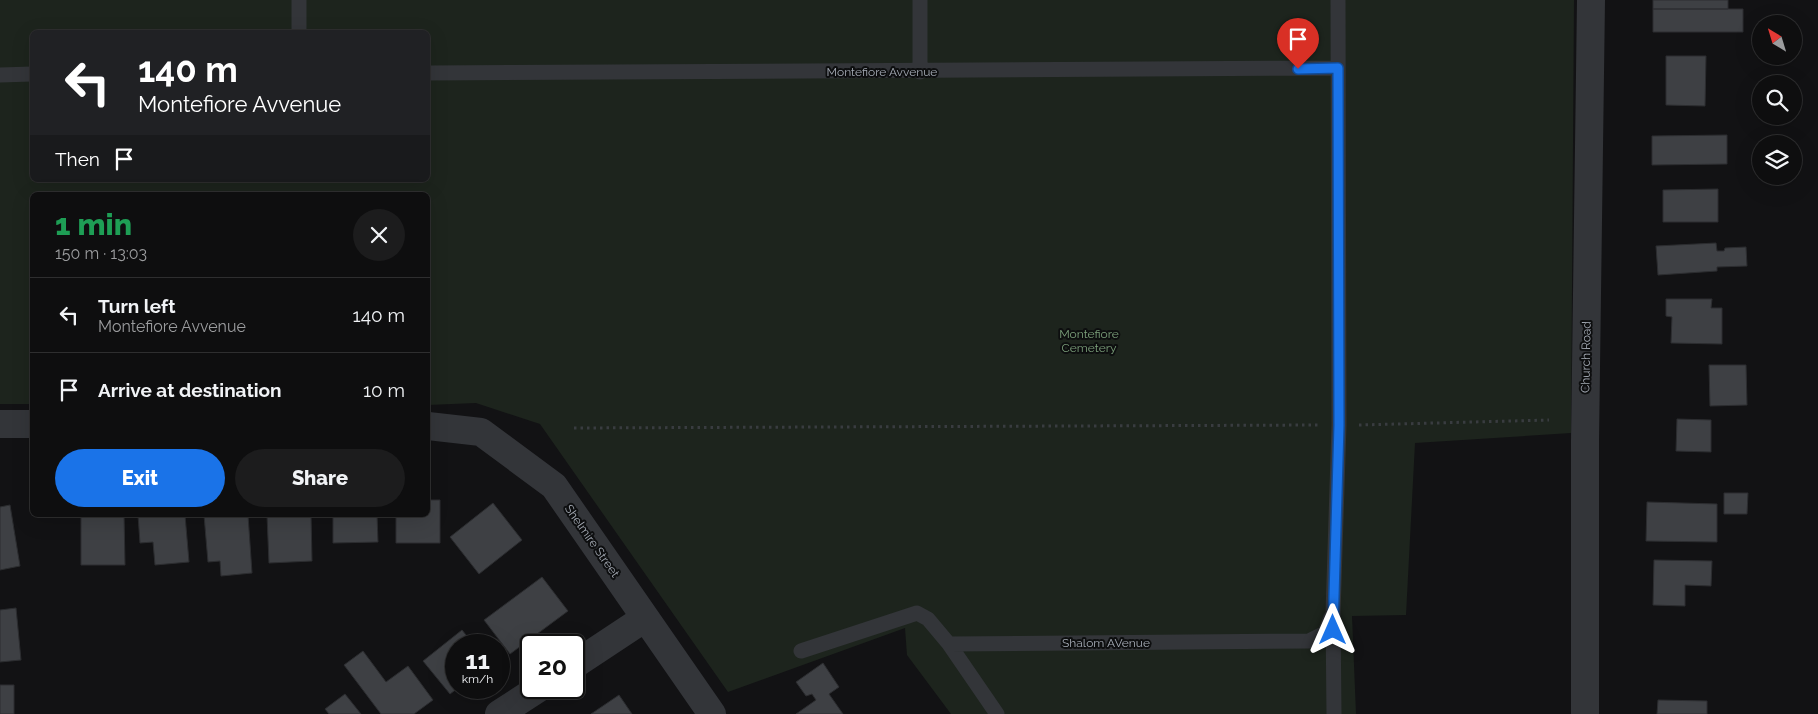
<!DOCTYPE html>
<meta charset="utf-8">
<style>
body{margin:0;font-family:Raleway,sans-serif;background:#1c1c1d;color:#f1f3f6;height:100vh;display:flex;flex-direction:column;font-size:19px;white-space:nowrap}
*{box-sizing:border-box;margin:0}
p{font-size:16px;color:#9b9c9e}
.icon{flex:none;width:28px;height:28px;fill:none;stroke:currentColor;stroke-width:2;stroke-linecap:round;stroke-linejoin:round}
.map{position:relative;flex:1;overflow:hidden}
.drawer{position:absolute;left:30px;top:192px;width:400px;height:325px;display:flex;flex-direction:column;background:#0e0e0f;border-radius:8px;box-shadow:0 5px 20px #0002,0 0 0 1px #2e2e2f}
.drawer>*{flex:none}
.guide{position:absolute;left:30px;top:30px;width:400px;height:152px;border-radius:8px;box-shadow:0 5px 20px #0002,0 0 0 1px #2e2e2f;background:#202124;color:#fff;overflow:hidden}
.needle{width:32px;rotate:322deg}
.fabs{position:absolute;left:1752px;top:15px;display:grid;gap:10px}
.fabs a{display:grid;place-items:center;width:50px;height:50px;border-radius:50%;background:#0e0e0f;box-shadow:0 5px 20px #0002,0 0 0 1px #2e2e2f;font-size:25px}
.speed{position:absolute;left:445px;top:634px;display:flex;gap:10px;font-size:25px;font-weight:700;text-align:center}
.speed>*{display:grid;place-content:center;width:65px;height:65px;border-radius:50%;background:#0e0e0f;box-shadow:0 5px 20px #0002,0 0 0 1px #2e2e2f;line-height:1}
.speed small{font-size:12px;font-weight:400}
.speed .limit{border:2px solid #111;border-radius:8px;background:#fff;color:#111}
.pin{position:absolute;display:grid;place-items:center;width:42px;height:42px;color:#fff;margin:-51px -21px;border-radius:50% 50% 50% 0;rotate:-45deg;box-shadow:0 0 5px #0007}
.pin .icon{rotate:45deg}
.me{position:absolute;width:55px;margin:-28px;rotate:0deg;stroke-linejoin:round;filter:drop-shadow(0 0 4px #0008)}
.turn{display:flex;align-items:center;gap:18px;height:105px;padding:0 25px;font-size:22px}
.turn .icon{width:65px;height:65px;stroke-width:2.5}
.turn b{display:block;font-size:35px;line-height:42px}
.then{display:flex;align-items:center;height:48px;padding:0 25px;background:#0003;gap:10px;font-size:19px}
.round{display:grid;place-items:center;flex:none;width:52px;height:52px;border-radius:26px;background:#1c1c1d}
.overview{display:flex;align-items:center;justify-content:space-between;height:85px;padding:0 25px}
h1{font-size:30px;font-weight:800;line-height:38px;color:#1e9e55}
.primary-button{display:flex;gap:10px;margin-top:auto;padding:10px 25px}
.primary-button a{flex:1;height:58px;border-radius:30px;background:#1a73e8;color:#fff;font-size:20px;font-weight:800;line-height:58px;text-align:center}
.primary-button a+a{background:#1c1c1d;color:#f1f3f6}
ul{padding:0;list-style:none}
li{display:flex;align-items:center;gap:15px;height:75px;padding:0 25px;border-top:1px solid #2e2e2f}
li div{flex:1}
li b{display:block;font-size:19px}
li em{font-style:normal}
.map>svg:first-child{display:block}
</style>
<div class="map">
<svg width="1818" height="714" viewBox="0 0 1818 714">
<rect width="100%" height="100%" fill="#121214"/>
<path fill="#1d241d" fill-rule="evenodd" d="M0,0H1574L1571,433L1415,443L1406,615L1352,616L1356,714H951L907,655L905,628L728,692L540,424L476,403L428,405V195H32V404H0ZM32,32H428V180H32Z"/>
<path fill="#3e4044" stroke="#2c2d30" d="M1653,0H1728V9H1653Z
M1653,9H1743V32H1653Z
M1666,56H1706L1705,106L1666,105Z
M1727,135V164L1652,165V136Z
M1718,189V222H1663V190Z
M1716,243L1717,251H1724L1725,248L1746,247L1747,266L1717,267V271L1658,275L1656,246Z
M1666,299H1712L1711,308H1722V344L1671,343L1672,317L1666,316Z
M1709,365H1746L1747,405L1710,406Z
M1677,419L1711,420V452L1676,451Z
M1724,493H1748L1747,514H1724Z
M428,500H440V543H396V515H428Z
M1647,502L1717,504V542L1646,541Z
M493,503L522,540L479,574L450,537Z
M10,505L20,566L0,570V507Z
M81,515H124L125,565H81Z
M138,515H185L189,562L155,565L153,542L140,543Z
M204,515H248L252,573L221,576L220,561L208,562Z
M267,515H311L312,561L269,563Z
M333,515H377L378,542L333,543Z
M1654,560L1712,561L1711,586L1685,585V606L1653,605Z
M542,577L568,611L510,654L484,620Z
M16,608L21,660L0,662V610Z
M462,630L474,645H456V688H458L450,694L423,661Z
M363,651L386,682L408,666L433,700L414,714H381L344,665Z
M823,663L839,687L829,694L843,714H796L816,700L812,694L806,696L796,682Z
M0,685H14V714H0Z
M345,694L361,714H329L325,709Z
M619,695L632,714H591Z
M1658,700L1707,701V714H1657Z"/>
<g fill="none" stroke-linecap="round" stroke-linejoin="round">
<path stroke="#393c40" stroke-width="3" stroke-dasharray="2.5 4" stroke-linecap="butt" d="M1359,425L1549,420
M574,428L1318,425"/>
<path stroke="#333539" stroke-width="15" d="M299,0V32
M920,0V72
M428,73L1337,68
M0,75L32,74
M801,651L917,613L928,619L949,644
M997,714L949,644L1309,641L1325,633L1331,617
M1334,714L1333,613L1339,425L1338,0"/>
<path stroke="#333539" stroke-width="28" d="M0,424H32
M428,426L481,432L554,486L712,714
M574,665L645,618
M499,714L539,688"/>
<path stroke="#333539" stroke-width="28" d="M1585,714V441L1591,0"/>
</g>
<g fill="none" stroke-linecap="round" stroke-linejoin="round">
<defs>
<path id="route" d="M1298,69L1338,68L1339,425L1333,630"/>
</defs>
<use href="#route" stroke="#114b97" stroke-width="12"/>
<use href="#route" stroke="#1a73e8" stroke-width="9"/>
</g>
<g text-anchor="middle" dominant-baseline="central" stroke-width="4" stroke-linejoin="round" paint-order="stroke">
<g font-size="12" fill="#a4aab4" stroke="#0d0e0f">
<text x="882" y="72">Montefiore Avvenue</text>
<text transform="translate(1586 357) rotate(-89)">Church Road</text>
<text transform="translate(592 541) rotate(55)">Shelmire Street</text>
<text x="1106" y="643">Shalom AVenue</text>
</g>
<g font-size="12" fill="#7ca07b" stroke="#0d0e0f">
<text x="1089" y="334">Montefiore<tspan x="1089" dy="14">Cemetery</tspan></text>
</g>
</g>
</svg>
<div class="fabs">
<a><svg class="needle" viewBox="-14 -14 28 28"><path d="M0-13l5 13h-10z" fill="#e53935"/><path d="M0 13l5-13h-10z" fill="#9b9c9e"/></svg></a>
<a><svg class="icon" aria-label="search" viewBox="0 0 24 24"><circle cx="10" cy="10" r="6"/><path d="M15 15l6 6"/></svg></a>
<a><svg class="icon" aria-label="layers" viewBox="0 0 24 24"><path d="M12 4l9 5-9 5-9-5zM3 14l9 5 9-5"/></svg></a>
</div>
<div class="speed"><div>11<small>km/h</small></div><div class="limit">20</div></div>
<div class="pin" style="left:1298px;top:69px;background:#d93025"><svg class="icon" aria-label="arrive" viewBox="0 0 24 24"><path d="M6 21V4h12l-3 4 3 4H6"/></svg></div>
<svg class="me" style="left:1333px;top:630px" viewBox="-20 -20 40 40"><path d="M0-17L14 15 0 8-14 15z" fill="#1a73e8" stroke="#fff" stroke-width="4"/></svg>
<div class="guide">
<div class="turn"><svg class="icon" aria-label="left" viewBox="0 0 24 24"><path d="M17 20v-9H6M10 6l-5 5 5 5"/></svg><div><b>140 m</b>Montefiore Avvenue</div></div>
<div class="then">Then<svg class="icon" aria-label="arrive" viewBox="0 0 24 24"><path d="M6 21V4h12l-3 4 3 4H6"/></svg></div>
</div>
<section class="drawer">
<div class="overview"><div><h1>1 min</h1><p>150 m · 13:03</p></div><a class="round"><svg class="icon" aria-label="close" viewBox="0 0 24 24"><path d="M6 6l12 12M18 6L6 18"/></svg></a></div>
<ul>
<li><svg class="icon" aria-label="left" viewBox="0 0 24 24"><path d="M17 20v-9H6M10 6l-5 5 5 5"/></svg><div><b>Turn left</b><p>Montefiore Avvenue</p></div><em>140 m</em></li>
<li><svg class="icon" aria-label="arrive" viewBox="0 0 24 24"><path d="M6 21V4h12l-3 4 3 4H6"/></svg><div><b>Arrive at destination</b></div><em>10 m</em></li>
</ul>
<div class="primary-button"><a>Exit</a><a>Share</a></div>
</section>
</div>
